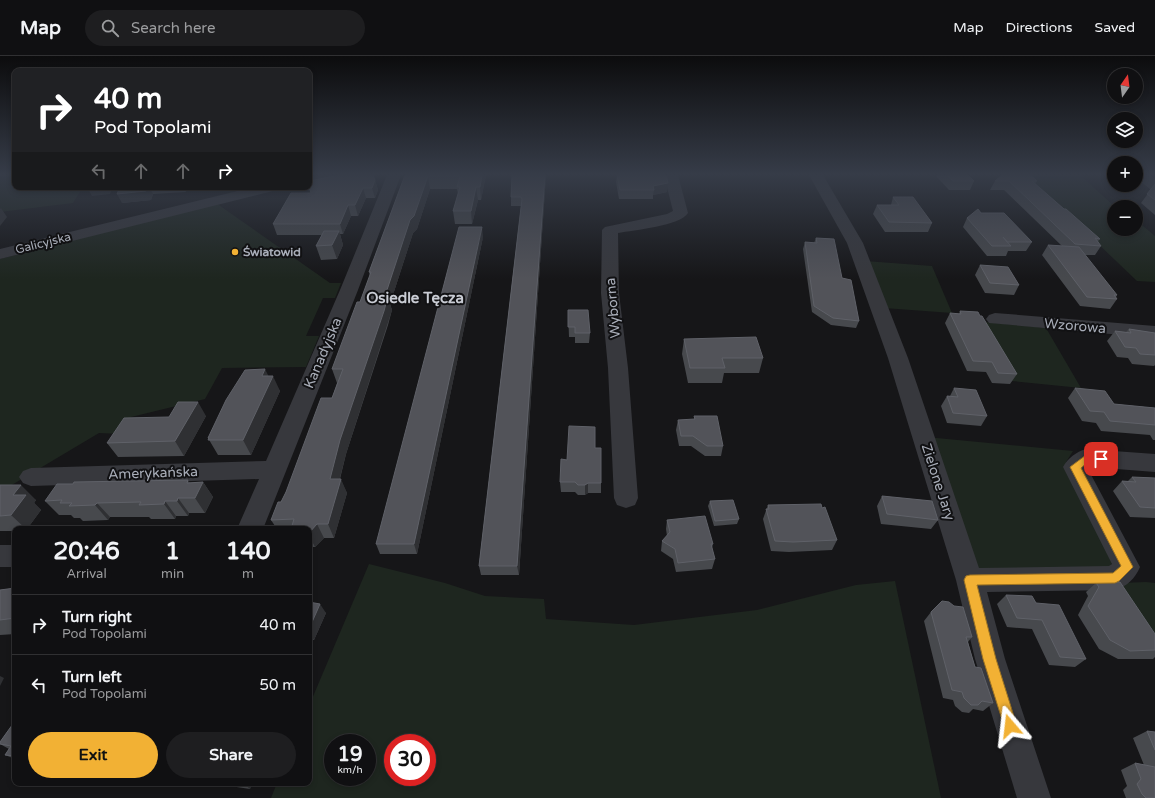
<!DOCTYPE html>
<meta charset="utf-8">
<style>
body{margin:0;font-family:"Varela Round",sans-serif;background:#1e1e20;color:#f1f3f6;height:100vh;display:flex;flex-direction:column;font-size:15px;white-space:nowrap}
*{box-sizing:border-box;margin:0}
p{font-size:13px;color:#9c9d9f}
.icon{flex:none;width:22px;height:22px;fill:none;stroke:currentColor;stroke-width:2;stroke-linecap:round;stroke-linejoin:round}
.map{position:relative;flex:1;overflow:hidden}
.side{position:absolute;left:12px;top:470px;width:300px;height:260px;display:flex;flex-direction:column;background:#101012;border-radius:8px;box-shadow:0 2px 6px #0003,0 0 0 1px #303032}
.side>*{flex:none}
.banner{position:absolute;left:12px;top:12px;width:300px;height:122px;border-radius:8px;box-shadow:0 2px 6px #0003,0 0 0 1px #303032;background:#202124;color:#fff;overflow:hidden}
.needle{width:26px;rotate:14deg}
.tools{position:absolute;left:1107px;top:12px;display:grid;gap:8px}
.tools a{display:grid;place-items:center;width:36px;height:36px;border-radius:50%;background:#101012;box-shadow:0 2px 6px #0003,0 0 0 1px #303032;font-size:20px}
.speed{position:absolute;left:324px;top:678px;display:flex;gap:8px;font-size:20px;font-weight:700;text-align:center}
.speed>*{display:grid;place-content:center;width:52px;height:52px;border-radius:50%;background:#101012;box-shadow:0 2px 6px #0003,0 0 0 1px #303032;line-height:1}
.speed small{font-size:10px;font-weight:400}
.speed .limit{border:6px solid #d22;background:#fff;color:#111}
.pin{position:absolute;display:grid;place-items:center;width:34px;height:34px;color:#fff;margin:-17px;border-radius:8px;box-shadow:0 2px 6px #0006}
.me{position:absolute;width:44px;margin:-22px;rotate:343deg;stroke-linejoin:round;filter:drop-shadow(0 0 3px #0008)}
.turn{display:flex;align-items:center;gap:14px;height:84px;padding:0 16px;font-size:18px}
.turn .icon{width:52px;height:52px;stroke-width:2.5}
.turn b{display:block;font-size:28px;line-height:34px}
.lanes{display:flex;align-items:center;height:38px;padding:0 16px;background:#0003;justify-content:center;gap:20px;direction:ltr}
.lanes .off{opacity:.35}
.eta{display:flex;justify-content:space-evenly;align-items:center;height:68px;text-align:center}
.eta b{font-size:24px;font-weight:700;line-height:28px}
.cta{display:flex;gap:8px;margin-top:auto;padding:8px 16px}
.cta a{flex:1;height:46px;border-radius:24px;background:#f2b134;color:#111;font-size:16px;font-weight:700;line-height:46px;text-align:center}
.cta a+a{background:#1e1e20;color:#f1f3f6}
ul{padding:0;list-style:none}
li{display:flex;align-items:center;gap:12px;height:60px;padding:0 16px;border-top:1px solid #303032}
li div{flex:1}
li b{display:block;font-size:15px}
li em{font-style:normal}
header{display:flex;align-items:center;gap:24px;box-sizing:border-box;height:56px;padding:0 20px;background:#101012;border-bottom:1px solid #303032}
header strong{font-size:19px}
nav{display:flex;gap:22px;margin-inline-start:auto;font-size:14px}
.search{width:280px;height:36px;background:#1e1e20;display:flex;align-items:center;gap:10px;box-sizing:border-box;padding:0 14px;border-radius:22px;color:#9c9d9f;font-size:15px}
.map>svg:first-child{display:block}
</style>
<header>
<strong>Map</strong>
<div class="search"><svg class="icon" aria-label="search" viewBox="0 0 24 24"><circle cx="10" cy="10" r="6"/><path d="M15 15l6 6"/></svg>Search here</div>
<nav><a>Map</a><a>Directions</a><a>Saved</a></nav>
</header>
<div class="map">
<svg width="1155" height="742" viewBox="0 0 1155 742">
<rect width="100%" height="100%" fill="#161618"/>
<path fill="#1e261f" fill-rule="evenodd" d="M2,119H15V131H83L73,147L0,156V121Z
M1026,119H1080L1115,151L1114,173H1136V169L1143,170L1155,180V226L1137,225Z
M216,147L330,227H341L335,242H323L306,280H319L306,311L222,312L205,343L131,361L121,378L99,377L0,436V203Z
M865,205L932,210L952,257L884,252Z
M984,266L1046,272L1081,332L1012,325Z
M926,381L1073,395L1066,406L1114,503L1107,517L979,516Z
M369,508L445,527L485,540L544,543L546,563L634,569L757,554L856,529L895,525L941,742H271L277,727H309V650ZM333,687H367V721H333ZM393,687H427V721H393Z
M1146,526L1155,527V587L1121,527Z"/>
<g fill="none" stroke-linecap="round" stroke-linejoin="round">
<path fill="#37383d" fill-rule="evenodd" d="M342,119L341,122L309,128V120Z
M387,119H401L358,234L263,473H237L259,423L31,430L23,427L19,421L23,415L31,412L266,405L340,234Z
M664,119H678L688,157C680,170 634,174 618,177L619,237L628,312L638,442L635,449L626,452L617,449L614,442L608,312L601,237L602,174L605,171L667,158L673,155Z
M809,119H823L863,187L908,302L979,512L1109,510L1112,508L1063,411C1068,402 1076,396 1086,393L1155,398V416L1091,411L1088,413L1140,511C1135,523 1127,530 1115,534L987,536L1005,603L1051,742H1017L975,603L956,524L888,302L847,187Z
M1136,119H1150L1155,123V134L1150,133L1136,122Z
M254,131H279L277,134L0,203V193Z
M995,257L1155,270V282L989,267L986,263L989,259Z
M0,489H15V511H0Z"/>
</g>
<path fill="#47494d" d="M405,119H486L481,144H478L472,168H455L453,155L458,138L457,133H430L417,173L413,177L390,248L392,254L388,269L346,398L340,423L347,437L334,482H324L315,491H309V473H277L271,464L281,446L332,342L337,327L332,313L360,246L370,220L369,216Z
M512,119H546L519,519H481L479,510L521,150H511V141Z
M617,119H666L667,136L653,139V143H619L616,126Z
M936,119H968L974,125L970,134H949L936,120Z
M375,124L378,134L375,142H366L358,160H351L343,178H340L343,189L337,203L321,204L316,190L322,179H277L273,168L311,137L309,131V125Z
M995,125H1037L1035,128L1064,153L1100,183L1098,185L1101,190L1095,199H1084L1117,239L1116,241L1117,243L1110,253L1080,250L1042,199L1048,189L1062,190L1004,134H990Z
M1155,128V159L1141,147Z
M120,131H187L186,136L153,138L151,144L122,147Z
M893,141L932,167L928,176H885L873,158L877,149H891Z
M981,157L1032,186L1026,195H1008L1006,200H987L963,171L967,162Z
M483,181L417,498H380L376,488Z
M816,182L842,222L859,265L856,272L831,269L812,256L803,193L805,186L814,187Z
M980,209L1019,229L1014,239L985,237L975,219Z
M568,254L590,277L589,287H575V281H569Z
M960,255L980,260L1017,318L1010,328L992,327L986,316L967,315L945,267L950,257L959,258Z
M1129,273L1155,277V309L1154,310L1132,308L1128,302L1117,301L1107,285L1115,275L1126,276Z
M684,283L763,302L759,317H724L722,327H688L682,298Z
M269,320L280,335L251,399H218L208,382Z
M954,332L987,360L981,370L947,367L941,350L947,340H950Z
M1075,332L1114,348L1155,352V384H1153L1150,379L1101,375L1096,367L1082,365L1068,342Z
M206,360L184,400L118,401L107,387L169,361Z
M694,360L723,390L721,400H705L691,390H679L676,374L678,364H694Z
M595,392L601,427V437H588L585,439H578L575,436H561L560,426L567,404Z
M1132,421L1155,422V462L1130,461L1113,435L1122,425H1128Z
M203,426L213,441L205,457H189L188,460H176L175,463H151L149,461H110L108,464L83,465L80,462H74L71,459H59L45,445L190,427Z
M0,429L36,444L34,447L41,454L27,473H15V475H0Z
M882,440L938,464L931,473L881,468L877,450Z
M710,445L739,463L737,468L714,470L708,450Z
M768,449L837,484L832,494L789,496L771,495L763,463Z
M667,464L713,488L712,492L715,503L712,513L676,516L673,503L661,495L662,485L667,480L666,473Z
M1096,527L1155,578V601L1153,603H1118L1099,593L1078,559L1088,540L1086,536Z
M15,532V578L0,579V534Z
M1006,539L1036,547L1086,603L1075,611L1049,609L1032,573L1007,571L997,548Z
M309,546L326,557L314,584L309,583Z
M931,556L972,581L968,586L975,611L993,647L983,655L973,653L969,657L962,656L955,650L953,644L943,642L924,565Z
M15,665V703L5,699L9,693L0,688V686Z
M1147,675L1155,676V742H1126L1123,734L1127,730L1121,714L1135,707L1144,709L1133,682Z
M210,727H252L250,733Z"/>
<path fill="#2f3033" d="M482,119H486L481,144L480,131Z
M545,119H546L519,519L517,510Z
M428,120L430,133L417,173L413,177L390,248L392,254L346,398L336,437L330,423L340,384L385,240L410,164Z
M375,124L378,134L375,142L372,132Z
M668,127L667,136L653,139L654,134L653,130Z
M87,131H113L110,138L92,140Z
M148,131H149L153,138L151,144L122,147L117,138Z
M183,131H187L186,136Z
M476,131L478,144L472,168L471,155Z
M363,132L366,142L358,160L355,149Z
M348,149L351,160L343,178L340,168Z
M1,152L7,161L0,170V153Z
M482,171L483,181L417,498L414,488Z
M339,175L343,189L337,203L332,189Z
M265,313L271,325L273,320L280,335L251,399L243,384L262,320Z
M198,346L206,360L184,400L175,385Z
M341,423L347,437L334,482L328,468Z
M188,424L197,437L203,426L213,441L205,457L195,442L187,427Z
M588,427V437L585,439V429Z
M21,429L36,444L34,447L41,454L27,473H26L11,459L13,439Z
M178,442L189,457L188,460L177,445Z
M165,445L176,460L175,463L164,448Z
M97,447L110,461L108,464L95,449Z
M317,468L324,482L315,491L309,479V477Z
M320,548L326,557L314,584L309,576V573Z
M0,620L4,622L0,630Z
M243,727H252L250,733Z"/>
<path fill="#525359" stroke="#5f6168" d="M340,119H373L375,124L372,132H363L355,149H348L340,168H273L291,137H311L309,130V125Z
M405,119H482L480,131H476L471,155H453L460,131H457L460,120H428L414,160L410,164L385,240H388L384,255L340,384L330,423H341L328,468H317L309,477V473H291L294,463L271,464L278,446H281L286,436L321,342H332L343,313H332L357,246H360L371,216H369Z
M512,119H545L517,510H479L522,143L521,141H511Z
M617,119H666L668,127L653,130L654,134H620Z
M947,119H968L974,125H953Z
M1002,119H1031L1037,125H1032L1064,153H1066L1100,183L1095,182L1101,190L1075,188L1009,125H995Z
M1155,128V144L1147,138Z
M120,131H148L146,135L117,138Z
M893,141H913L932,167L889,166L877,149H899Z
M978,153L981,157H1004L1032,186H1007L1003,181L1011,190H992L967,162Z
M459,171H482L414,488H376Z
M324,175H339L332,189L316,190Z
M816,182L834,183L842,222L851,224L859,265L833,262L814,250L805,186L817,187Z
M1048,189L1079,191L1117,239H1114L1117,243L1087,241Z
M980,209L1008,211L1019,229L990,227Z
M568,254H588L590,277H575V271H568Z
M960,255L978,256L980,260H982L1017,318L998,317L992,306L973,305L950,257L961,258Z
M1129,273L1155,277V299L1140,298L1136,292L1125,291L1115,275L1131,277Z
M756,281L763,302H722L725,312H690L684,283Z
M265,313L262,320H273L243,384H208L209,382H208L226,344L245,314Z
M954,332L976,334L987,360L953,357L947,340L958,341Z
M1075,332L1105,335L1114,348L1155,352V369L1110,365L1104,356L1090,355Z
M178,346H198L175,385L107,387L124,362L169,361Z
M694,360H717L723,390H707L693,380H681L678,364L695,363Z
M569,370L595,371V392H601V427H588L585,429H578L575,426H560L561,403L567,404Z
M1132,421L1155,422V452L1140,451L1122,425L1136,426Z
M188,424L187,427L203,426L195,442H178L177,445H165L164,448L139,449L141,446L97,447L95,449L69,450L72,447H60L62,444L45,445L57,428H73L74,426Z
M0,429H21L13,439H26L11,459L0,460Z
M882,440L932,445L938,464L887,458Z
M733,444L739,463L715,465L710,445Z
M821,448L822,452L825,451L837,484L793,486L775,485L766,453H769L768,449Z
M705,460L713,488H711L715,503L678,507L675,493L662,485L670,476L667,464Z
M1120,526L1155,578V594L1130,595L1110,584L1088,550L1099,531L1096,527Z
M15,532V562L0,564V534Z
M1006,539L1032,540L1036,547L1059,549L1086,603L1060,601L1042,564L1017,562Z
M942,545L949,546L954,550L963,551L972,581H966L975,611L981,612L993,647L982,645L978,649H971L964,642L962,636L952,634L931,556Z
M309,546L320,548L309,573Z
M15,665V700L5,699L11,690L0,688V686Z
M1147,675L1155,676V694Z
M1135,707L1155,711V742H1146L1142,738L1137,728L1141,723Z"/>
<linearGradient id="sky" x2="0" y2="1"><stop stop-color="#0c0c0d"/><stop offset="0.53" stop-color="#363c48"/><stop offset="1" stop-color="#363c48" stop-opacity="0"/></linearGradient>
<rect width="1155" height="223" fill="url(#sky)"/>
<path fill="#f2b134" stroke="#9d7322" d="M1086,399L1101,400L1106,403L1101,407L1088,406L1081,412L1133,511L1119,525L1115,527L977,529L996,603L1017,670L1015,674L1010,676L1006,674L1004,670L983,603L964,524L966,520L970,519L1113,517L1121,510L1070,411Z"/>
<circle fill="#f2b134" stroke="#111113" stroke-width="1.5" cx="235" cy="196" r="4"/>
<g text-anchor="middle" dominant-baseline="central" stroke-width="4" stroke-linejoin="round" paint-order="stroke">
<g font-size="12" fill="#a8adb8" stroke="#111113">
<text transform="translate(43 187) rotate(-14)">Galicyjska</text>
</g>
<g font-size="12" font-weight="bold" fill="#a8adb8" stroke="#111113" text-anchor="start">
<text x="243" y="196">Światowid</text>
</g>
<g font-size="14" fill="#a8adb8" stroke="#111113">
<text transform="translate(613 252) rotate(-95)">Wyborna</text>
<text transform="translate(1075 270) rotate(5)">Wzorowa</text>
<text transform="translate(323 297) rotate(-67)">Kanadyjska</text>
<text transform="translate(153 417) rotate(-2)">Amerykańska</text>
<text transform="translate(938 426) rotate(72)">Zielone Jary</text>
</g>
<g font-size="15" font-weight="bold" fill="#c9ccd4" stroke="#111113">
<text x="415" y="242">Osiedle Tęcza</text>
</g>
</g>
</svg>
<div class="tools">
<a><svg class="needle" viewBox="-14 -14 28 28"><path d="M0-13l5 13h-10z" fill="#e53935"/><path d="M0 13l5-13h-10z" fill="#9c9d9f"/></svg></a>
<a><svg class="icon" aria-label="layers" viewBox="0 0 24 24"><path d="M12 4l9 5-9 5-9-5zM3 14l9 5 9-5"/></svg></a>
<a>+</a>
<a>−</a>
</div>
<div class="speed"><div>19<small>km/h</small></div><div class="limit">30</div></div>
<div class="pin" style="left:1101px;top:403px;background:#d93025"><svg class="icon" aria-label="arrive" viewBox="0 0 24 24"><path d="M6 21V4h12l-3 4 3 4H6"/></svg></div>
<svg class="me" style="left:1010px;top:670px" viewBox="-20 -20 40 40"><path d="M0-17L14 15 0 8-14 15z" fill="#f2b134" stroke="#fff" stroke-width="4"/></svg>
<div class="banner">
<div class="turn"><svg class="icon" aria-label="right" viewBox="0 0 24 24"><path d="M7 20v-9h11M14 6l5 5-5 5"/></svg><div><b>40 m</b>Pod Topolami</div></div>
<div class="lanes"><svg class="icon off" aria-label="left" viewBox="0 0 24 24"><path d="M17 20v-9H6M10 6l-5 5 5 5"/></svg><svg class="icon off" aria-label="ahead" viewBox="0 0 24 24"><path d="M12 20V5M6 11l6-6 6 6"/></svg><svg class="icon off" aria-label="ahead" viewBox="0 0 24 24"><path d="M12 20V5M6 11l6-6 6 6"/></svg><svg class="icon" aria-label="right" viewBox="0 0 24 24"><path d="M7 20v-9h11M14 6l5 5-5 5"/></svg></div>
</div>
<section class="side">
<div class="eta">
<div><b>20:46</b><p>Arrival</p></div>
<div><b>1</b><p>min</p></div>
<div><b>140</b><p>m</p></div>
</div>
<ul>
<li><svg class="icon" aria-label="right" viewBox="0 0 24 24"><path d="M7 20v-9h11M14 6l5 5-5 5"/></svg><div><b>Turn right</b><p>Pod Topolami</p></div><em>40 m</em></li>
<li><svg class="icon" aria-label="left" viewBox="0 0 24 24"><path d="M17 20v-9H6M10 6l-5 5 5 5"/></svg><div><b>Turn left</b><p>Pod Topolami</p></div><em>50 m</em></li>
</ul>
<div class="cta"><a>Exit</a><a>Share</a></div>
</section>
</div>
